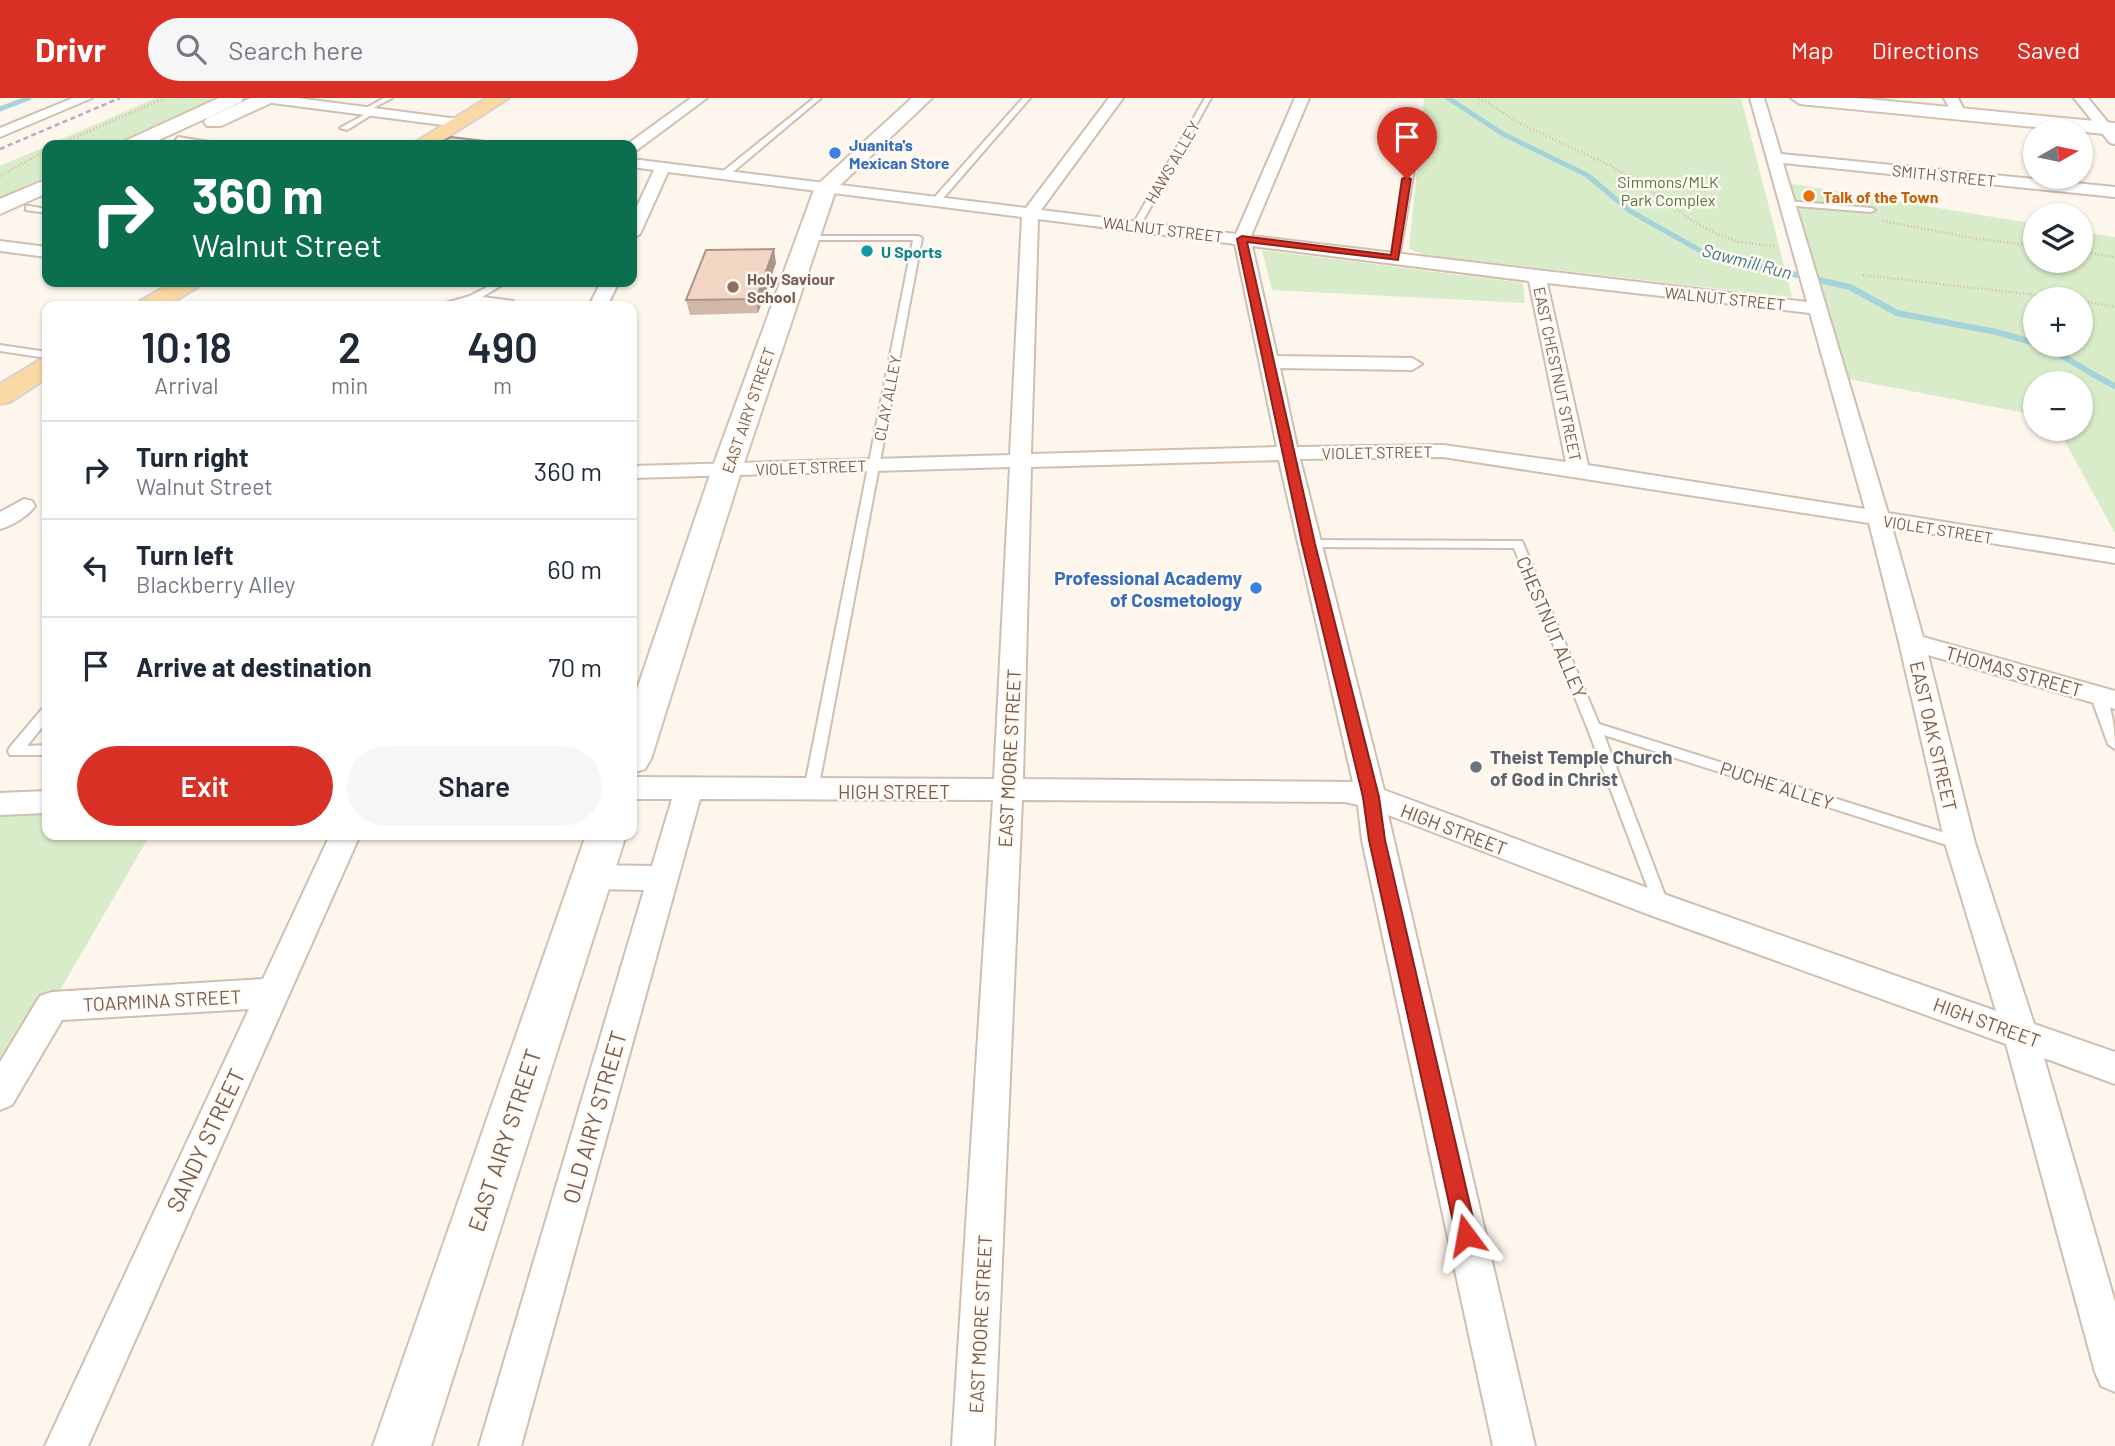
<!DOCTYPE html>
<meta charset="utf-8">
<style>
body{margin:0;font-family:Barlow,sans-serif;background:#f6f6f7;color:#1f2937;height:100vh;display:flex;flex-direction:column;font-size:26px;white-space:nowrap}
*{box-sizing:border-box;margin:0}
p{font-size:23px;color:#747a83}
.icon{flex:none;width:38px;height:38px;fill:none;stroke:currentColor;stroke-width:2;stroke-linecap:round;stroke-linejoin:round}
.map{position:relative;flex:1;overflow:hidden}
.side{position:absolute;left:42px;top:203px;width:595px;height:539px;display:flex;flex-direction:column;background:#fff;border-radius:14px;box-shadow:0 2px 5px #0004}
.side>*{flex:none}
.hud{position:absolute;left:42px;top:42px;width:595px;height:147px;border-radius:14px;box-shadow:0 2px 5px #0004;background:#0b6e4f;color:#fff;overflow:hidden}
.needle{width:46px;rotate:81deg}
.buttons{position:absolute;left:2023px;top:21px;display:grid;gap:14px}
.buttons a{display:grid;place-items:center;width:70px;height:70px;border-radius:50%;background:#fff;box-shadow:0 2px 5px #0004;font-size:35px}
.pin{position:absolute;display:grid;place-items:center;width:60px;height:60px;color:#fff;margin:-72px -30px;border-radius:50% 50% 50% 0;rotate:-45deg;box-shadow:0 0 7px #0007}
.pin .icon{rotate:45deg}
.me{position:absolute;width:77px;margin:-38px;rotate:347deg;stroke-linejoin:round;filter:drop-shadow(0 0 5px #0008)}
.turn{display:flex;align-items:center;gap:24px;height:147px;padding:0 35px;font-size:32px}
.turn .icon{width:91px;height:91px;stroke-width:2.5}
.turn b{display:block;font-size:49px;line-height:60px}
.eta{display:flex;justify-content:space-evenly;align-items:center;height:119px;text-align:center}
.eta b{font-size:42px;font-weight:600;line-height:49px}
.action{display:flex;gap:14px;margin-top:auto;padding:14px 35px}
.action a{flex:1;height:80px;border-radius:42px;background:#d93025;color:#fff;font-size:28px;font-weight:600;line-height:80px;text-align:center}
.action a+a{background:#f6f6f7;color:#1f2937}
ul{padding:0;list-style:none}
li{display:flex;align-items:center;gap:21px;height:98px;padding:0 35px;border-top:2px solid #e0e1e3}
li div{flex:1}
li b{display:block;font-size:26px}
li em{font-style:normal}
header{display:flex;align-items:center;gap:42px;box-sizing:border-box;height:98px;padding:0 35px;background:#d93025;color:#fff}
header strong{font-size:33px}
nav{display:flex;gap:38px;margin-inline-start:auto;font-size:24px}
.search{width:490px;height:63px;background:#f6f6f7;display:flex;align-items:center;gap:18px;box-sizing:border-box;padding:0 24px;border-radius:38px;color:#747a83;font-size:26px}
.map>svg:first-child{display:block}
</style>
<header>
<strong>Drivr</strong>
<div class="search"><svg class="icon" aria-label="search" viewBox="0 0 24 24"><circle cx="10" cy="10" r="6"/><path d="M15 15l6 6"/></svg>Search here</div>
<nav><a>Map</a><a>Directions</a><a>Saved</a></nav>
</header>
<div class="map">
<svg width="2115" height="1348" viewBox="0 0 2115 1348">
<rect width="100%" height="100%" fill="#fdf6ec"/>
<path fill="#d8ecc9" fill-rule="evenodd" d="M156,0H215L113,47H48Z
M1424,0H1741L1792,199L1425,157L1409,151Z
M47,48V78L0,100V68Z
M1781,84L2035,126V163H2081V134L2115,139V435L2058,331H2081V285H2035V317L1838,279ZM2035,201H2081V247H2035Z
M1262,152L1523,185L1525,205L1272,192Z
M47,704V737H150L0,996V706Z"/>
<g fill="none" stroke-linecap="round" stroke-linejoin="round">
<path stroke="#a5d3da" stroke-width="5" d="M1448,0L1503,36L1587,77L1630,113L1699,152L1731,163
M0,11L29,0"/>
<path stroke="#a5d3da" stroke-width="6" d="M1726,161L1850,189L1897,215L1996,234L2035,245
M2041,247C2067,258 2089,276 2115,288"/>
<defs>
<path id="lane" d="M384,0H392L366,14L361,13Z
M814,0H821L727,79H721V75Z
M1023,0H1030L939,105H933V101Z
M1205,0H1211L1140,128L1133,130L1132,128Z
M371,13L376,14L347,32L340,30Z
M1416,35L1420,37L1399,160L1395,163L1391,160L1412,37Z
M178,39L215,45L219,47H203L175,43Z
M1787,103L1871,110L1875,112L1871,114L1784,107V103Z
M29,108L47,111V115L26,112V108Z
M804,138H918L922,140L818,692L816,696H806L804,692L913,142H804Z
M497,184H507L482,199L513,203V207L473,203L449,208H435L470,198Z
M0,247L47,254V260L0,253Z
M1308,442L1522,443L1599,626L1964,741L1966,745L1964,749L1959,751L1604,637L1669,808L1666,812L1661,814L1656,812L1587,629L1514,450L1304,449V443Z
M2097,591C2113,598 2115,635 2115,651L2108,646L2090,596Z
M47,609V623L27,648L47,647V657H10L8,653L10,649L42,611Z"/>
<path id="street" d="M73,0H92L0,39V30Z
M258,0H297L458,21L465,25L458,29L265,4Z
M691,0H707L637,52L632,53V47H626Z
M1109,0H1123L1041,112L1236,136L1295,0H1309L1251,138L1807,204L1750,0H1764L1781,56L2115,89V99L1783,65L1888,415L2115,451V465L1892,429L1923,539L2115,593V611L1928,557L1975,745L2034,926L2115,954V986L2044,960L2115,1204V1294L2101,1288L2095,1274L2006,946L1650,817L1388,717L1535,1348H1493L1362,742L1358,707L1345,704L1022,702L994,1348H952L993,702L700,701L521,1348H479L644,792L592,791L581,788L577,779L581,770L592,767L652,768L672,701H632V679L994,681L1010,369L632,380V368L1010,357L1022,119L668,74L640,136L632,141V119L654,72L632,69V61L1026,110ZM1038,121L1235,146L1277,349L1031,356ZM1252,148L1529,183L1566,364L1443,347L1297,349L1280,270L1412,272L1422,266L1412,260L1277,258ZM1547,185L1810,215L1865,411L1588,367ZM1443,359L1869,425L1899,544L1945,745L1996,913L1672,799L1384,692L1300,361ZM1279,362L1353,684L1023,681L1031,369Z
M1944,0H1958L1965,14L1963,17H1953Z
M2074,0H2088L2115,33V46L2110,45Z
M0,143L47,149V159L0,153Z
M601,184H619L607,208H589Z
M24,401L32,403L35,408C28,418 12,428 0,431V414Z
M47,693V715L0,717V695Z
M330,737H360L88,1348H45L249,911L62,922L12,1007L0,1012V964L40,898L52,894L263,881Z"/>
<path id="secondary" d="M219,0H243L241,4L148,47H122L125,43Z
M251,0H275L273,4L221,28H207L204,24L207,20Z
M912,0H932L836,91L742,371L651,661L645,671L632,675V606L712,371L815,89Z
M1791,0H1857L2115,25V37L1800,6Z
M47,81V95L0,116V101Z
M586,737H626L431,1348H373Z"/>
<path id="primary" d="M487,0H509L435,47H411Z
M173,184H202L198,189L166,208H137L140,203Z
M47,261V280L10,304L0,306V286L38,263Z"/>
</defs>
<use href="#lane" stroke="#d1beb0" stroke-width="4"/>
<use href="#street" stroke="#d1beb0" stroke-width="4"/>
<use href="#secondary" stroke="#d6c0b0" stroke-width="4"/>
<use href="#primary" stroke="#dad1cd" stroke-width="4"/>
<path stroke="#d9b8a5" stroke-width="2.5" stroke-dasharray="1 2.5" stroke-linecap="butt" d="M1479,0L1521,26L1611,68L1668,104L1692,123L1717,136L1740,144L1775,148
M58,47L165,0
M0,78L47,52
M1883,123L1978,141L2035,148
M2081,154L2115,159
M1863,177L2070,201
M2081,203L2115,209"/>
<use href="#lane" fill="#fff" fill-rule="evenodd"/>
<use href="#street" fill="#fff" fill-rule="evenodd"/>
<use href="#secondary" fill="#fff" fill-rule="evenodd"/>
<use href="#primary" fill="#fbd9a5" fill-rule="evenodd"/>
<path stroke="#b9a8c9" stroke-width="2.5" stroke-dasharray="5 3.5" stroke-linecap="butt" d="M0,51L120,0"/>
</g>
<path fill="#d1b7a8" d="M776,165L758,215L690,217L686,202Z"/>
<path fill="#aa9588" d="M774,151L776,165L758,215L756,201Z"/>
<path fill="#f3d5c3" stroke="#aa9588" stroke-width="2" d="M451,39L509,46L508,47H436Z
M774,151L756,201L686,202L706,152Z
M376,205L386,208H371Z"/>
<path fill="#d93025" stroke="#8d1f18" stroke-width="2" d="M1407,79L1411,81L1398,162L1247,144L1315,446L1379,699L1385,742L1477,1137L1474,1145L1466,1148L1459,1145L1456,1137L1369,742L1363,699L1302,446L1237,141L1242,138L1391,157L1402,81Z"/>
<g fill="#3f7fe0" stroke="#fffaf3" stroke-width="2.5">
<circle cx="835" cy="55" r="7"/>
<circle cx="1256" cy="490" r="7"/>
</g>
<circle fill="#e8710a" stroke="#fffaf3" stroke-width="2.5" cx="1809" cy="98" r="7"/>
<circle fill="#0f9aa8" stroke="#fffaf3" stroke-width="2.5" cx="867" cy="153" r="7"/>
<circle fill="#8d6e63" stroke="#fffaf3" stroke-width="2.5" cx="733" cy="189" r="7"/>
<circle fill="#6b7280" stroke="#fffaf3" stroke-width="2.5" cx="1476" cy="669" r="7"/>
<g text-anchor="middle" dominant-baseline="central" stroke-width="5" stroke-linejoin="round" paint-order="stroke">
<g font-size="16" font-weight="bold" fill="#366cbe" stroke="#fffaf3" text-anchor="start">
<text x="849" y="46">Juanita's<tspan x="849" dy="18">Mexican Store</tspan></text>
</g>
<g font-size="16" fill="#7a5c4d" stroke="#fffaf3">
<text transform="translate(1172 64) rotate(-60)">HAWS ALLEY</text>
<text transform="translate(1944 77) rotate(6)">SMITH STREET</text>
<text transform="translate(1163 131) rotate(7)">WALNUT STREET</text>
<text transform="translate(1725 200) rotate(6)">WALNUT STREET</text>
<text transform="translate(1558 276) rotate(78)">EAST CHESTNUT STREET</text>
<text transform="translate(887 300) rotate(-79)">CLAY ALLEY</text>
<text transform="translate(748 312) rotate(-71)">EAST AIRY STREET</text>
<text transform="translate(1377 354) rotate(-1)">VIOLET STREET</text>
<text transform="translate(811 369) rotate(-2)">VIOLET STREET</text>
<text transform="translate(1938 431) rotate(9)">VIOLET STREET</text>
</g>
<g font-size="16" fill="#537a41" stroke="#fffaf3">
<text x="1668" y="83">Simmons/MLK<tspan x="1668" dy="18">Park Complex</tspan></text>
</g>
<g font-size="16" font-weight="bold" fill="#c56008" stroke="#fffaf3" text-anchor="start">
<text x="1823" y="98">Talk of the Town</text>
</g>
<g font-size="16" font-weight="bold" fill="#0d838f" stroke="#fffaf3" text-anchor="start">
<text x="881" y="153">U Sports</text>
</g>
<g font-size="16" font-weight="bold" fill="#785e54" stroke="#fffaf3" text-anchor="start">
<text x="747" y="180">Holy Saviour<tspan x="747" dy="18">School</tspan></text>
</g>
<g font-size="18" font-style="italic" fill="#437c86" stroke="#fffaf3">
<text transform="translate(1747 163) rotate(15)">Sawmill Run</text>
</g>
<g font-size="19" font-weight="bold" fill="#366cbe" stroke="#fffaf3" text-anchor="end">
<text x="1242" y="479">Professional Academy<tspan x="1242" dy="22">of Cosmetology</tspan></text>
</g>
<g font-size="19" fill="#7a5c4d" stroke="#fffaf3">
<text transform="translate(1552 529) rotate(67)">CHESTNUT ALLEY</text>
<text transform="translate(2014 573) rotate(16)">THOMAS STREET</text>
<text transform="translate(1934 638) rotate(77)">EAST OAK STREET</text>
<text transform="translate(1009 660) rotate(-87)">EAST MOORE STREET</text>
<text transform="translate(1777 687) rotate(18)">PUCHE ALLEY</text>
<text x="894" y="693">HIGH STREET</text>
<text transform="translate(1454 731) rotate(21)">HIGH STREET</text>
<text transform="translate(162 902) rotate(-3)">TOARMINA STREET</text>
<text transform="translate(1987 924) rotate(20)">HIGH STREET</text>
<text transform="translate(980 1226) rotate(-87)">EAST MOORE STREET</text>
</g>
<g font-size="19" font-weight="bold" fill="#5b616d" stroke="#fffaf3" text-anchor="start">
<text x="1490" y="658">Theist Temple Church<tspan x="1490" dy="22">of God in Christ</tspan></text>
</g>
<g font-size="23" fill="#7a5c4d" stroke="#fffaf3">
<text transform="translate(594 1019) rotate(-74)">OLD AIRY STREET</text>
<text transform="translate(205 1042) rotate(-65)">SANDY STREET</text>
<text transform="translate(504 1042) rotate(-72)">EAST AIRY STREET</text>
</g>
</g>
</svg>
<div class="buttons">
<a><svg class="needle" viewBox="-14 -14 28 28"><path d="M0-13l5 13h-10z" fill="#e53935"/><path d="M0 13l5-13h-10z" fill="#747a83"/></svg></a>
<a><svg class="icon" aria-label="layers" viewBox="0 0 24 24"><path d="M12 4l9 5-9 5-9-5zM3 14l9 5 9-5"/></svg></a>
<a>+</a>
<a>−</a>
</div>
<div class="pin" style="left:1407px;top:81px;background:#d93025"><svg class="icon" aria-label="arrive" viewBox="0 0 24 24"><path d="M6 21V4h12l-3 4 3 4H6"/></svg></div>
<svg class="me" style="left:1466px;top:1137px" viewBox="-20 -20 40 40"><path d="M0-17L14 15 0 8-14 15z" fill="#d93025" stroke="#fff" stroke-width="4"/></svg>
<div class="hud">
<div class="turn"><svg class="icon" aria-label="right" viewBox="0 0 24 24"><path d="M7 20v-9h11M14 6l5 5-5 5"/></svg><div><b>360 m</b>Walnut Street</div></div>
</div>
<section class="side">
<div class="eta">
<div><b>10:18</b><p>Arrival</p></div>
<div><b>2</b><p>min</p></div>
<div><b>490</b><p>m</p></div>
</div>
<ul>
<li><svg class="icon" aria-label="right" viewBox="0 0 24 24"><path d="M7 20v-9h11M14 6l5 5-5 5"/></svg><div><b>Turn right</b><p>Walnut Street</p></div><em>360 m</em></li>
<li><svg class="icon" aria-label="left" viewBox="0 0 24 24"><path d="M17 20v-9H6M10 6l-5 5 5 5"/></svg><div><b>Turn left</b><p>Blackberry Alley</p></div><em>60 m</em></li>
<li><svg class="icon" aria-label="arrive" viewBox="0 0 24 24"><path d="M6 21V4h12l-3 4 3 4H6"/></svg><div><b>Arrive at destination</b></div><em>70 m</em></li>
</ul>
<div class="action"><a>Exit</a><a>Share</a></div>
</section>
</div>
